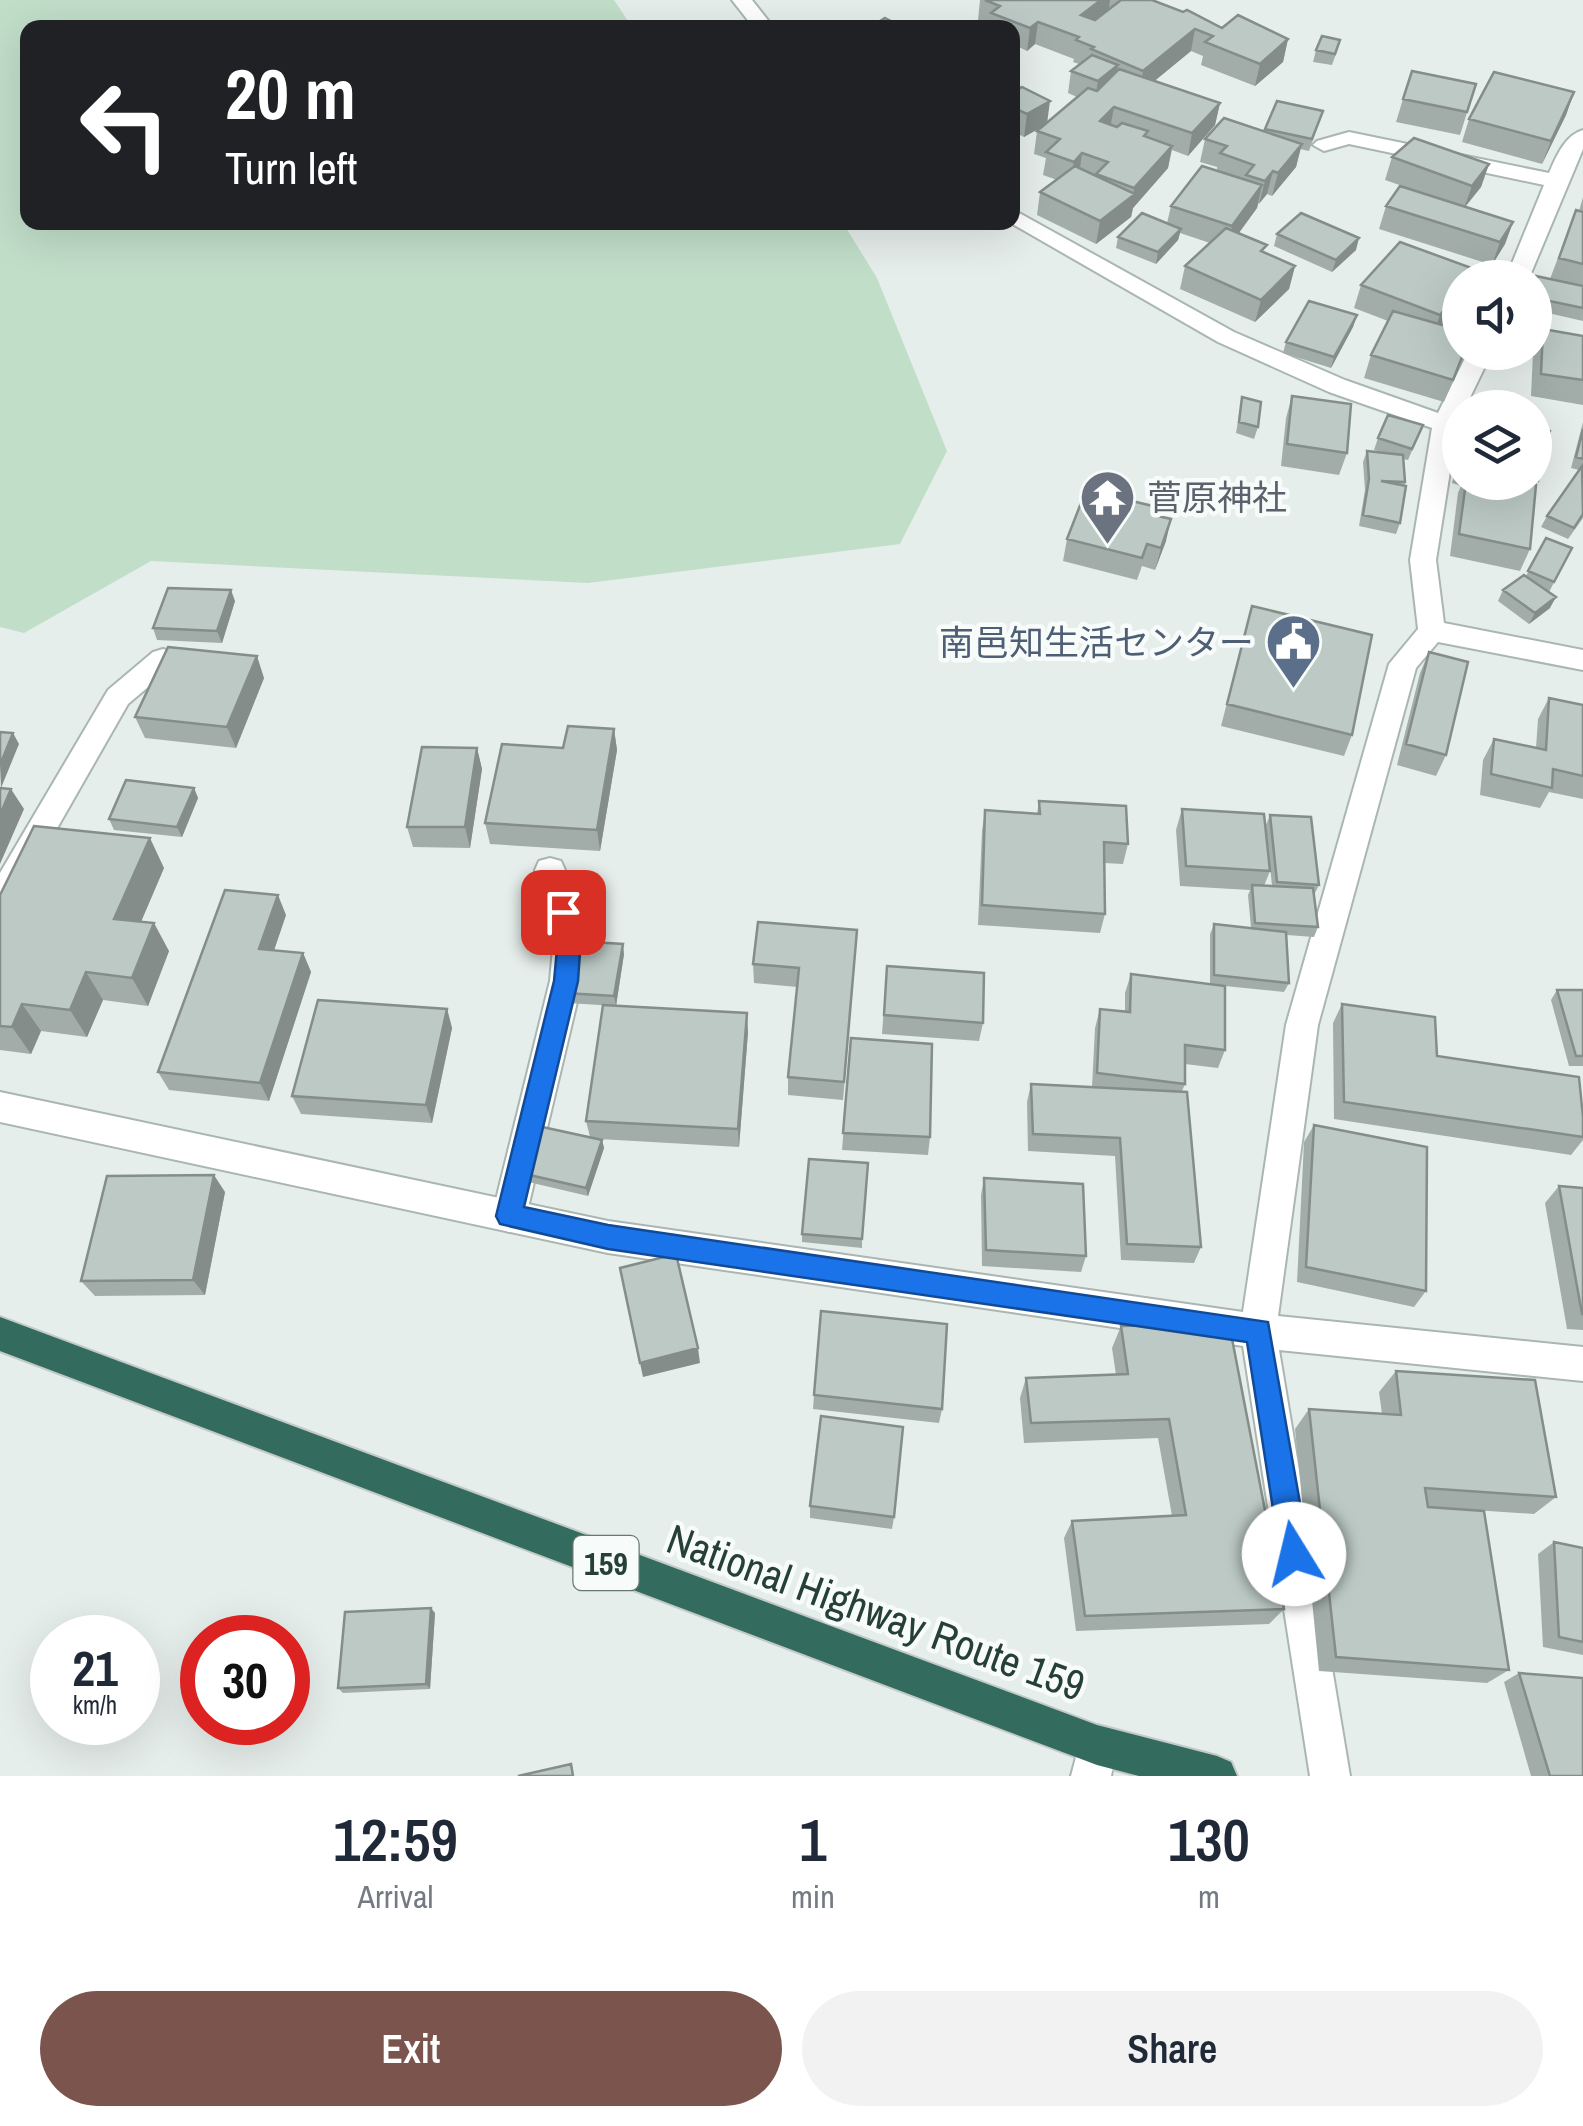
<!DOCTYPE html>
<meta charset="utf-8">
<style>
body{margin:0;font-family:"Archivo Narrow","Noto Sans JP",sans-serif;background:#f2f2f3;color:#1f2937;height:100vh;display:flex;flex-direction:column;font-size:38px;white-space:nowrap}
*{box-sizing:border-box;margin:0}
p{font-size:32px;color:#747a83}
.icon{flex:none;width:55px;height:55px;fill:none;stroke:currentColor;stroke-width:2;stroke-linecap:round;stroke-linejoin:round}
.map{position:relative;height:1776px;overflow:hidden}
.side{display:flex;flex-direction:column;background:#fff;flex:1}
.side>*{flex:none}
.hud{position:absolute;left:20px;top:20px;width:1000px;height:210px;border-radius:20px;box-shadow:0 10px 40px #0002;background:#202124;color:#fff;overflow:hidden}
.tools{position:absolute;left:1442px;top:260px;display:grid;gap:20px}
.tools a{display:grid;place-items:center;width:110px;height:110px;border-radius:50%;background:#fff;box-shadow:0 10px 40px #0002;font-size:50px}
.speed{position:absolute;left:30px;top:1615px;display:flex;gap:20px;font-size:50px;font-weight:700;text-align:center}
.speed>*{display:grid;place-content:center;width:130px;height:130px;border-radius:50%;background:#fff;box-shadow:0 10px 40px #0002;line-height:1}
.speed small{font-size:25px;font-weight:400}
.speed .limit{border:15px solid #d22;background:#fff;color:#111}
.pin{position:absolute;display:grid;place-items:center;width:85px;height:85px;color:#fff;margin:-42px;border-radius:20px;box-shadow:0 5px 15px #0006}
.me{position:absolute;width:110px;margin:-55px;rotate:351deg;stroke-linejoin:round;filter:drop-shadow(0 0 8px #0008)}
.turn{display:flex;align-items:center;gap:35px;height:210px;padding:0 40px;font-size:45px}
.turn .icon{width:130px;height:130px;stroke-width:2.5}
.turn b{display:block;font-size:70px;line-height:85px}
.eta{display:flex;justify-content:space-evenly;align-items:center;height:170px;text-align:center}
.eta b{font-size:60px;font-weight:600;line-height:70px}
.cta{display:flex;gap:20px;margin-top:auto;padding:20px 40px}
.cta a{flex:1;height:115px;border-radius:60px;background:#7a544d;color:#fff;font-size:40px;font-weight:600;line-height:115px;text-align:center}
.cta a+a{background:#f2f2f3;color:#1f2937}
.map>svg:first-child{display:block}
</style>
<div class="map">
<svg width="1583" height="1776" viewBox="0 0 1583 1776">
<rect width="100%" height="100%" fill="#e6eeeb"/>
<path fill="#c1dec9" d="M0,0H614L632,27L28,28V222L843,223L877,278L947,451L900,544L588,583L151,561L24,633L0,627Z"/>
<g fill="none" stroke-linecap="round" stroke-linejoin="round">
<defs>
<path id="lane" d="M163,649L173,652L177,659L173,666L128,704L11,909L0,912V873L108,690L153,652Z
M550,858L561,861L565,870L584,938L582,981L526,1216L521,1227L509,1232L497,1227L492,1216L550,981L554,938L535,870L539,861Z"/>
<path id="street" d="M732,0H752L774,28H754Z
M1583,130V149L1529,278H1506L1544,185L1349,144L1324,151L1313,145L1317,141L1349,132L1549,173C1556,157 1565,135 1583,130Z
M1012,209L1234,332L1345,380L1438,413L1468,352H1492L1465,408H1460L1436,560L1444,623L1583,650V670L1438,642L1416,668L1318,1025L1278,1316L1583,1347V1381L1279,1350L1350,1776H1310L1243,1346L608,1253L0,1122V1092L608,1221L1243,1312L1286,1025L1389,664L1418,629L1410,560L1432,428L1329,392L1218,342L1009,222H1012Z
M1097,1725L1111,1731L1117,1745L1111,1776H1071L1083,1731Z"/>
<path id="highway" d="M0,1317L1097,1725L1217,1756L1231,1762L1237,1776H1139L1097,1765L0,1351Z"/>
</defs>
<use href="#lane" stroke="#a9b6b2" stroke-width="4"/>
<use href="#street" stroke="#a9b6b2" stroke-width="4"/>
<use href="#highway" stroke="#c2cac8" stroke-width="4"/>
<use href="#lane" fill="#fff" fill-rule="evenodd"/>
<use href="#street" fill="#fff" fill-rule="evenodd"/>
<use href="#highway" fill="#336b5f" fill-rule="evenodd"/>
</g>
<path fill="#a2ada9" d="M980,0H1152L1222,28L1288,39L1283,62L1255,86L1201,65L1203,56L1191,51L1154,81L1220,103L1215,125L1188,156L1172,150L1168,168L1133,208L1131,217L1096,244L1037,215L1040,192L1057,180L1043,175L1046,158L1034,154L1037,131L1044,125L1024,137L1012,131V93L1047,123L1077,97L1068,93L1071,71L1079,64L1073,62L1074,59L1035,44L1027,51L1012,44V28H990V25L978,20Z
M1316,50L1337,51L1332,65L1313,62Z
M1476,84L1460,135L1396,122L1403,99Z
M1574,92L1566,115L1542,164L1462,142L1469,119Z
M1277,101L1323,111L1309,151L1300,149L1296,167L1272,196L1267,194L1258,204L1257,208L1239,233L1265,253L1295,266L1289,289L1255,322L1180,289L1185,266L1210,243L1180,233L1178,240L1156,264L1116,248L1118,237L1167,223L1171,206L1217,171V167L1200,162L1205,139L1265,132Z
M1392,157L1489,164L1481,187L1466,206L1513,222L1505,244L1492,265L1379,229L1386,206L1414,190L1385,180Z
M1583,197V321L1535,310V278L1550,279L1576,210L1579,211Z
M1277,234L1356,250L1332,272L1274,246Z
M1460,278V304L1442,325L1460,352H1465L1444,402L1364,378L1371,355L1388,321L1354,308L1361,285Z
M1357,315L1353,327L1331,368L1283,353L1286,342Z
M1543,329L1583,336V405L1531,396L1533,352H1535V348Z
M1292,396L1347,453L1339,475L1281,466L1286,418Z
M1242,397L1258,427L1254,439L1236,433Z
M1583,422V518L1568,539L1541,527L1547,516L1579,470L1571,468Z
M1423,425L1408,460L1403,459L1405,482L1400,523L1396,534L1359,526L1365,490L1363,462L1367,451L1382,452L1374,450L1378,438Z
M1535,428L1538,481L1536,486L1530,549L1520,571L1450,556L1458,493L1461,486L1452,483L1460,453V482H1535Z
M1161,508L1159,516L1166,541L1155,570L1142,566L1137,580L1063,561L1067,539Z
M1546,538L1572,548L1549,592L1550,608L1529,624L1498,601L1503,590L1526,576Z
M235,601L222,643L157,640L153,628Z
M1252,606L1352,735L1344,756L1221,726Z
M1429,652L1446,755L1436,776L1397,765L1420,673Z
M264,678L236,748L145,738L135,717Z
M1549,698L1583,705V799L1549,792L1540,808L1480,795L1483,760L1494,739L1536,748L1538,719Z
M614,729L617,750L600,851L490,844L485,823Z
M477,748L482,769L470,848L413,847L407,827Z
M194,788L198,798L182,837L114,830L109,819Z
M1039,801L1128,844L1123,864L1104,863L1105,914L1100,933L978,925L982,831L985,810L1037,814Z
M1182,809L1270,871L1264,886H1272L1266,825L1270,815L1319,885L1314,895L1318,927L1314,937L1287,935L1289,983L1284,992L1225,986V1050L1218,1068L1185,1064V1084L1182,1091L1201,1247L1194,1263L1121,1260L1115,1156L1028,1151L1027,1102L1031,1084L1092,1087L1095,1028L1100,1009L1125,1011V993L1131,974L1210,984V934L1214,924L1251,928L1248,895L1250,890L1180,886L1176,830Z
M164,868L141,922L169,951L148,1006L103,1000L87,1037L41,1031L31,1054L0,1050V895Z
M286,915L274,950L303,953L311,972L269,1101L169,1090L158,1072Z
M856,949L843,1100L788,1095V1077L797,987L754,983L753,964Z
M624,954L616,1006L567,1003L565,993Z
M887,966L983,1023L979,1041L882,1034Z
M1557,990H1583V1066H1569L1551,1000Z
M1342,1004L1437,1056L1583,1117V1140L1571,1155L1334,1119L1333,1023Z
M447,1009L452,1028L432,1123L301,1114L292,1096Z
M748,1032L739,1147L599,1139L602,1140L604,1148L588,1196L524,1181L521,1173L590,1137L586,1121Z
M851,1038L930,1137L928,1155L842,1150Z
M1314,1125L1426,1291L1414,1307L1297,1282L1304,1142Z
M984,1178L1086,1256L1081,1272L982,1266L981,1195Z
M1559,1186L1583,1188V1330L1567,1329L1545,1203Z
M225,1192L205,1295L95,1296L81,1281Z
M802,1234L862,1239V1248L802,1242Z
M1121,1326L1284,1609L1269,1624L1076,1631L1064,1538L1072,1521L1172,1516L1158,1438L1024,1443L1020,1398L1026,1378L1116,1375L1112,1348Z
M1396,1371L1556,1497L1534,1514L1428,1507L1509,1670L1487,1683L1319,1671L1295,1429L1309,1409L1382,1414L1379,1392Z
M814,1395L942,1409L939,1423L813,1409Z
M810,1506L894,1517L892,1529L810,1518Z
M1554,1542L1583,1548V1655L1543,1647L1538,1554Z
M435,1613L430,1689L343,1693L338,1688Z
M1519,1673L1583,1776H1531L1504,1682Z"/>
<path fill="#848d89" d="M1101,0H1110L1108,15L1078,38L1081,15Z
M1038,22L1035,44L1027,51L1030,28Z
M1195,29L1191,51L1140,93L1143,71Z
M1288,39L1283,62L1255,86L1260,64Z
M1118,65L1114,87L1094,103L1098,81Z
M1574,92L1566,115L1542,164L1551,141Z
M1050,101L1047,124L1024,137L1027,114Z
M1220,103L1215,125L1188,156L1192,133Z
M1114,107L1110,129L1100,121Z
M1302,144L1296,167L1272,196L1278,173Z
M1172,146L1168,168L1133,208L1131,217L1096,244L1100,221L1133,196L1134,188Z
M1082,153L1079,176L1070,185L1074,162Z
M1489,164L1481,187L1464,208L1472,186Z
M1273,171L1267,194L1259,204L1265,181Z
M1262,185L1257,208L1227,249L1232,226Z
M1513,222L1505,244L1492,265L1500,242Z
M1181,229L1178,240L1156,264L1158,252Z
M1359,238L1356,250L1332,272L1336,260Z
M1295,266L1289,289L1255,322L1261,300Z
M1460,291V304L1432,338L1440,315Z
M1357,315L1353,327L1331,368L1334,357Z
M1171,519L1166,541L1155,570L1161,548Z
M231,590L235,601L222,643L217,631Z
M1556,597L1550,608L1529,624L1535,613Z
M257,656L264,678L236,748L227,727Z
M614,729L617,750L600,851L597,830Z
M13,733L19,744L1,788L0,765Z
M477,748L482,769L470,848L465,827Z
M194,788L198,798L182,837L177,827Z
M11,789L24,809L0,864V815Z
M150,838L164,868L130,947L114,919Z
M278,895L286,915L268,968L259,949Z
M154,923L169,951L148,1006L132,978Z
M623,944L624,954L616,1006L614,996Z
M303,953L311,972L269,1101L260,1083Z
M86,972L103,1000L87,1037L70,1010Z
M22,1004L41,1031L31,1054L12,1027Z
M447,1009L452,1028L432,1123L426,1105Z
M747,1013L748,1032L739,1147L738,1129Z
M602,1140L604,1148L588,1196L586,1188Z
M214,1175L225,1192L205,1295L193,1280Z
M698,1348L700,1363L643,1377L640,1363Z
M431,1608L435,1613L430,1689L426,1684Z"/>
<path fill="#bcc9c4" stroke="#848d89" stroke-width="2.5" d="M985,0H1101L1081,15L1095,20L1121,0H1152L1183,12L1187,10L1222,28L1238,15L1288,39L1260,64L1205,42L1213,36L1195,29L1143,71L1091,49L1094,47L1076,40L1079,37L1038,22L1030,28L991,13L1000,6Z
M885,18L905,28H869Z
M932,23L942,28H923Z
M1322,36L1340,40L1335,54L1316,50Z
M1092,55L1118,65L1098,81L1071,71Z
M1119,69L1220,103L1192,133L1114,107L1100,121L1117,127L1122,123L1148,131L1144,136L1172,146L1134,188L1096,174L1108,162L1082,153L1074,162L1046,152L1060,139L1037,131L1088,88L1097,91Z
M1412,71L1476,84L1467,112L1403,99Z
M1494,72L1574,92L1551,141L1469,119Z
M1022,87L1050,101L1027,114L1012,107V93Z
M1277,101L1323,111L1312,139L1265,129Z
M1224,118L1302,144L1278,173L1273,171L1265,181L1246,175L1254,165L1220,153L1227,146L1205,139Z
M1414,138L1489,164L1472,186L1392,157Z
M1075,166L1135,194L1100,221L1040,192Z
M1202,166L1262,185L1232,226L1171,206Z
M1400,186L1513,222L1500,242L1386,206Z
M1576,210L1583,212V264L1559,258Z
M1142,213L1181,229L1158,252L1118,237Z
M1301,213L1359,238L1336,260L1277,234Z
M1226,228L1267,245L1261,251L1295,266L1261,300L1185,266Z
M1400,242L1477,270L1471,278H1460V291L1440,315L1361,285Z
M1536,276L1583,286V308L1535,298Z
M1309,301L1357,315L1334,357L1286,342Z
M1393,311L1460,330V352H1464L1453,380L1371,355Z
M1543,329L1583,336V380L1541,374Z
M1292,396L1351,404L1347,453L1287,444Z
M1242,397L1261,402L1258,427L1239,422Z
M1388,415L1423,425L1412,449L1378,438Z
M1535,428L1550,431L1538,481L1535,480Z
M1583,429V459L1576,457Z
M1367,451L1403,455L1405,482L1381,481L1406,486L1400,523L1363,515L1369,479Z
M1582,466L1583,514L1574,528L1547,516Z
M1466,482H1523L1536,485L1530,549L1459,534Z
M1086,490L1161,508L1158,516L1171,519L1161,548L1147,544L1142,558L1067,539Z
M1546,538L1572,548L1554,582L1528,571Z
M1524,575L1556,597L1535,613L1503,590Z
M168,588L231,590L217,631L153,628Z
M1252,606L1372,635L1352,735L1227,704Z
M168,647L257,656L227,727L135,717Z
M1429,652L1468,662L1446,755L1406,744Z
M1549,698L1583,705V776L1553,769L1552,788L1491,774L1494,739L1546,750Z
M568,726L614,729L597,830L485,823L502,744L563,748Z
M0,732L13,733L0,765Z
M422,747L477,748L465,827H407Z
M126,780L194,788L177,827L109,819Z
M0,788L11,789L0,815Z
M1039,801L1126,806L1128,844L1104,842L1105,914L982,905L985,810L1040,814Z
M1182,809L1264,814L1270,871L1186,866Z
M1270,815L1311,817L1319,885L1277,882Z
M34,826L150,838L114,919L154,923L132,978L86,972L70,1010L22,1004L12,1027L0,1026V895Z
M1252,885L1313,888L1318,927L1255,923Z
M225,890L278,895L259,949L303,953L260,1083L158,1072Z
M758,922L857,930L844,1082L788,1077L799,968L753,964Z
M1214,924L1286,932L1289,983L1214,975Z
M575,941L623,944L614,996L565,993Z
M887,966L984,973L983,1023L884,1015Z
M1131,974L1225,986V1050L1185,1045V1084L1097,1073L1100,1009L1130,1012Z
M1557,990H1583V1056H1576Z
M318,1000L447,1009L426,1105L292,1096Z
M1342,1004L1435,1017L1437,1056L1579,1077L1583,1117V1137L1344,1102Z
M603,1005L747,1013L738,1129L586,1121Z
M851,1038L932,1044L930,1137L843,1133Z
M1031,1084L1187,1092L1201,1247L1127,1244L1120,1138L1033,1134Z
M1314,1125L1427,1147L1426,1291L1306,1267Z
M538,1126L602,1140L586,1188L521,1173Z
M809,1159L868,1163L862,1239L802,1234Z
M214,1175L193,1280L81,1281L107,1176Z
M984,1178L1083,1184L1086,1256L986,1250Z
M1559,1186L1583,1188V1314H1582Z
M676,1254L698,1348L640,1363L620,1268Z
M821,1311L947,1324L942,1409L814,1395Z
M1229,1323L1284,1609L1085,1616L1072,1521L1186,1515L1169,1419L1031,1423L1026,1378L1128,1374L1121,1326Z
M1396,1371L1535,1380L1556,1497L1425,1488L1428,1507L1484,1511L1509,1670L1336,1657L1309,1409L1401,1415Z
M821,1416L903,1427L894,1517L810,1506Z
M1554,1542L1583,1548V1642L1559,1637Z
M431,1608L426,1684L338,1688L345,1612Z
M1519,1673L1583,1678V1776H1550Z
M571,1764L573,1776H518Z"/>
<path fill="#1a73e8" stroke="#114b97" stroke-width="2.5" d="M563,902L571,905L581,938L578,981L524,1207L608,1225L1268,1322L1309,1554L1304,1564L1294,1568L1284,1564L1280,1554L1247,1342L608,1249L500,1224L496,1216L554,981L558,938L552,912L555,905Z"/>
<defs>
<symbol id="temple-pin" viewBox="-11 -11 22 30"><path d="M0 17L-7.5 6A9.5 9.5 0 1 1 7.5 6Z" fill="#6b7280" stroke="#f7fbf9"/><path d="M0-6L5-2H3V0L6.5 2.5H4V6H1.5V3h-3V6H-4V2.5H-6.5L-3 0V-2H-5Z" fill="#fff"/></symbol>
<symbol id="civic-pin" viewBox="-11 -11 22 30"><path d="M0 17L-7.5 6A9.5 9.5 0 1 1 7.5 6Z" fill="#5c6f8a" stroke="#f7fbf9"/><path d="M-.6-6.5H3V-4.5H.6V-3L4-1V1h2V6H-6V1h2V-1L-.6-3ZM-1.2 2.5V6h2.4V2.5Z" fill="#fff"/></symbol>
</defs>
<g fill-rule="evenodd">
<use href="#temple-pin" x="1076" y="466" width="63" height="86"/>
<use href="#civic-pin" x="1262" y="610" width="63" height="86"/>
</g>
<g text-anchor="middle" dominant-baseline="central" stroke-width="9" stroke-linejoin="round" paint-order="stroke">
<rect fill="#f7fbf9" stroke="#657873" stroke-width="2.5" x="573.5" y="1536" width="65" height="54" rx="8"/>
<g font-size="32" font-weight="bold" fill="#264039">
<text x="606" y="1563">159</text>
</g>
<g font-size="35" fill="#5b616d" stroke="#f7fbf9" text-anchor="start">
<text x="1147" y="497">菅原神社</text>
</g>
<g font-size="35" fill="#4e5e75" stroke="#f7fbf9" text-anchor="end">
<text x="1254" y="642">南邑知生活センター</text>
</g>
<g font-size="42" fill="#264039" stroke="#f7fbf9">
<text transform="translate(876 1612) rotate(20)">National Highway Route 159</text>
</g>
</g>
</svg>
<div class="tools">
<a><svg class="icon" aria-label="sound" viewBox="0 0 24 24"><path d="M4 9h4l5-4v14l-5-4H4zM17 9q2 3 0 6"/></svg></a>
<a><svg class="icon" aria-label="layers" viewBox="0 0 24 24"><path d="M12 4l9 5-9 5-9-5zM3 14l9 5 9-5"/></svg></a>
</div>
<div class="speed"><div>21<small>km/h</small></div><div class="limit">30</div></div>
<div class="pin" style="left:563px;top:912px;background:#d93025"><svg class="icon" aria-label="arrive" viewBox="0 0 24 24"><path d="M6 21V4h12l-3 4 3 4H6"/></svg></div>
<svg class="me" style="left:1294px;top:1554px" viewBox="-20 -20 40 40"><circle r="19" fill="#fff"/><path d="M0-13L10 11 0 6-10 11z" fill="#1a73e8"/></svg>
<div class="hud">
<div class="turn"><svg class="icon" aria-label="left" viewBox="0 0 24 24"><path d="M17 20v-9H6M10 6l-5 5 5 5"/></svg><div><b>20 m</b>Turn left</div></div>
</div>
</div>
<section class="side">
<div class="eta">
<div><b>12:59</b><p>Arrival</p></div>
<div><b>1</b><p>min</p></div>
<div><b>130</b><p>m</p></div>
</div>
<div class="cta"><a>Exit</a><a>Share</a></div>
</section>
